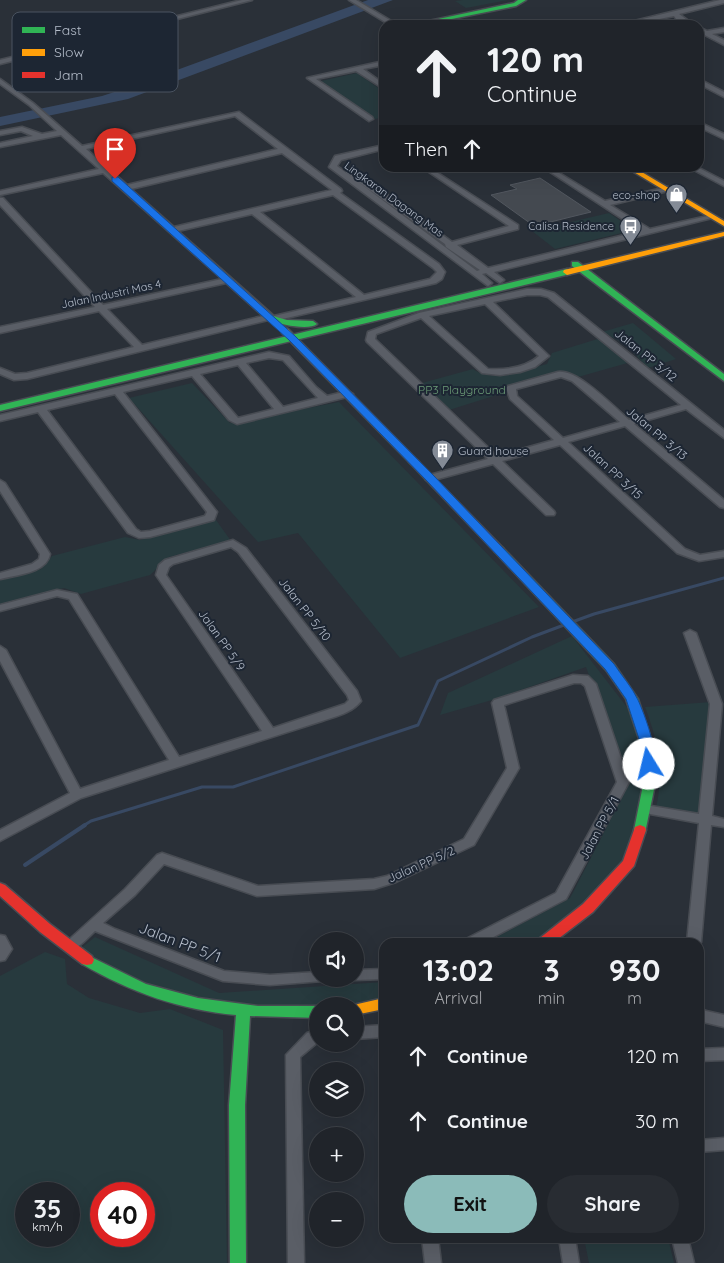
<!DOCTYPE html>
<meta charset="utf-8">
<style>
body{margin:0;font-family:Quicksand,sans-serif;background:#282c32;color:#f1f3f6;height:100vh;display:flex;flex-direction:column;font-size:19px;white-space:nowrap}
*{box-sizing:border-box;margin:0}
p{font-size:16px;color:#a2a4a8}
.icon{flex:none;width:28px;height:28px;fill:none;stroke:currentColor;stroke-width:2;stroke-linecap:round;stroke-linejoin:round}
.map{position:relative;flex:1;overflow:hidden}
.drawer{position:absolute;left:379px;top:938px;width:325px;height:305px;display:flex;flex-direction:column;background:#20242a;border-radius:15px;box-shadow:0 5px 20px #0002,0 0 0 1px #3d4147}
.drawer>*{flex:none}
.guide{position:absolute;left:379px;top:20px;width:325px;height:152px;border-radius:15px;box-shadow:0 5px 20px #0002,0 0 0 1px #3d4147;background:#20242a;color:#f1f3f6;overflow:hidden}
.fabs{position:absolute;left:309px;top:932px;display:grid;gap:10px}
.fabs a{display:grid;place-items:center;width:55px;height:55px;border-radius:50%;background:#20242a;box-shadow:0 5px 20px #0002,0 0 0 1px #3d4147;font-size:25px}
.speed{position:absolute;left:15px;top:1182px;display:flex;gap:10px;font-size:25px;font-weight:700;text-align:center}
.speed>*{display:grid;place-content:center;width:65px;height:65px;border-radius:50%;background:#20242a;box-shadow:0 5px 20px #0002,0 0 0 1px #3d4147;line-height:1}
.speed small{font-size:12px;font-weight:400}
.speed .limit{border:8px solid #d22;background:#fff;color:#111}
.pin{position:absolute;display:grid;place-items:center;width:42px;height:42px;color:#fff;margin:-51px -21px;border-radius:50% 50% 50% 0;rotate:-45deg;box-shadow:0 0 5px #0007}
.pin .icon{rotate:45deg}
.me{position:absolute;width:55px;margin:-28px;rotate:351deg;stroke-linejoin:round;filter:drop-shadow(0 0 4px #0008)}
.turn{display:flex;align-items:center;gap:18px;height:105px;padding:0 25px;font-size:22px}
.turn .icon{width:65px;height:65px;stroke-width:2.5}
.turn b{display:block;font-size:35px;line-height:42px}
.then{display:flex;align-items:center;height:48px;padding:0 25px;background:#0003;gap:10px;font-size:19px}
.eta{display:flex;justify-content:space-evenly;align-items:center;height:85px;text-align:center}
.eta b{font-size:30px;font-weight:700;line-height:35px}
.cta{display:flex;gap:10px;margin-top:auto;padding:10px 25px}
.cta a{flex:1;height:58px;border-radius:30px;background:#8bbbb9;color:#111;font-size:20px;font-weight:700;line-height:58px;text-align:center}
.cta a+a{background:#282c32;color:#f1f3f6}
ul{padding:0;list-style:none}
li{display:flex;align-items:center;gap:15px;height:65px;padding:0 25px}
li div{flex:1}
li b{display:block;font-size:19px}
li em{font-style:normal}
.map>svg:first-child{display:block}
</style>
<div class="map">
<svg width="724" height="1263" viewBox="0 0 724 1263">
<rect width="100%" height="100%" fill="#2a3038"/>
<path fill="#273a3e" fill-rule="evenodd" d="M463,0H508L466,8L455,1Z
M357,73L384,92V117L375,119L321,81Z
M609,213L634,230L555,249L532,231Z
M633,323L676,359L648,368L625,344L602,332Z
M604,337L631,362L578,377L561,373L505,388L500,394L449,410L422,383L473,369C494,384 523,370 547,364L552,353Z
M192,383L230,423L339,402L539,607L400,658L298,533L258,542L129,398Z
M216,520L231,541L169,557L150,575L81,594L64,588L0,605V580L41,569L52,556L125,537L140,540Z
M572,636L633,715L645,773L638,823L622,865L556,929L535,942H487L570,898L629,784L586,667L492,700L440,715L448,693Z
M711,702L702,817L656,808C664,773 658,740 645,707Z
M95,937L219,993L384,982V998L355,1004L288,1009L187,997L129,979L80,949Z
M45,952L65,959L67,984L89,998L140,1013L170,1009L223,1030L227,1263H0V976ZM26,1194H69V1236H26ZM101,1194H144V1236H101Z
M584,1238H668L674,1263H589Z"/>
<path fill="#384963" d="M368,0H393L128,99L0,126V117L102,96L136,85Z"/>
<g fill="none" stroke-linecap="round" stroke-linejoin="round">
<path stroke="#384963" stroke-width="3" d="M572,622L594,614L724,578
M83,826L91,821L202,787H233L418,725L438,681L532,637L564,625"/>
<path stroke="#384963" stroke-width="4" d="M25,865L85,825"/>
</g>
<path fill="#444950" stroke="#52575f" d="M540,178L591,212L534,226L491,195L517,189L510,185Z"/>
<g fill="none" stroke-linecap="round" stroke-linejoin="round">
<defs>
<path id="street" d="M242,0H252L0,64V60Z
M349,0H356L398,25H390Z
M720,0H724V3L679,14L694,25C686,25 678,23 674,16L630,25H618Z
M699,27L707,31L724,28V32L712,34L724,40V45L699,32Z
M384,61V65L363,69L384,84V89L356,71L316,79L372,117L373,119L369,121L307,78Z
M0,79L33,103L82,146L239,112L341,189L342,191L340,193L439,264L445,272L442,279L436,283L278,320L289,331L285,334L268,320L27,379L14,380L0,374V368L15,374L27,373L134,347L99,311L0,333V327L95,307L0,205V198H3L103,305L222,279L103,173L0,195V191L99,169L61,135L0,147V143L33,136L21,131L0,135V131L22,127L42,134L57,131L29,105L0,84ZM235,116L278,149L127,185L86,149ZM282,153L332,190L174,227L131,189ZM333,195L433,268L437,272L430,279L364,295L260,212ZM252,214L356,297L274,316L178,231ZM226,283L263,316L142,345L107,309Z
M699,79L724,92V97L699,84Z
M699,122L724,134V139L699,127Z
M384,145V149L341,160L337,166L477,271L480,270L446,247L445,244L346,173V169H352L452,242L509,226L423,168H430L518,225V229L457,245L488,268L641,231L544,168H551L605,201L668,187V191L610,205L650,229L712,215L716,217L494,272L504,280L500,283L486,273L482,274L492,283L488,286L329,167L335,156Z
M690,168H699L724,181V186Z
M527,289H541L554,293L724,430V438L686,409L634,424L724,500V508L720,507L625,426L568,442L685,549L700,555L724,551V557L699,561L677,553L560,445L502,461L554,511L555,513L554,515H546L493,464L434,480H426L425,478L426,476L488,459L367,342L366,340L368,332L419,313ZM527,295H540L548,297L681,405L629,420C614,407 578,369 558,372L508,386L506,388L510,399L554,440L497,456L375,339L376,334L421,318L482,373L500,375L520,372L535,367L549,356L493,302ZM485,304L539,356C525,368 505,370 488,369L429,316ZM561,377L572,381L620,422L563,438L517,396L516,389Z
M269,352L289,356L316,387L327,396L348,391L353,394L351,396L237,424L229,420L192,376L123,392L217,512L214,520L150,537L139,538L128,533L38,412L0,421V415ZM269,358L283,360L318,398L283,407L246,363ZM238,365L274,409L238,418L200,374ZM115,394L207,512L205,516L150,531L141,532L136,529L47,410Z
M0,480L5,483L50,554C47,573 16,575 0,579V573L32,564L39,559L40,554L0,491Z
M233,540L246,548L357,691L361,701C352,713 336,716 322,721L81,798L0,841V830L70,793L0,661V646L6,650L80,789L169,760L69,599L57,596L0,611V605L57,590L77,594L179,757L262,731L156,575L159,565L165,560ZM231,547L238,552L347,695L349,700L345,704L273,728L166,575L169,567L173,564Z
M690,630L696,633L722,704L712,816L724,819V827L711,825L701,942L699,946V942H687L699,823L645,813L641,812L639,809L641,806L645,805L699,814L710,704L684,633Z
M573,675L588,676L596,684L629,782L566,899L484,942H466L468,938L556,893L617,782L585,686L581,683H574L504,705L519,768L474,845L396,882L374,889L257,896L164,864L135,895L103,923L115,929L224,971L270,975L318,972V979H324L323,981L270,985L223,981L95,931C87,938 76,953 64,950L62,946L125,889L157,855L162,853L258,886L374,879L387,876L464,839L507,768L492,703L494,700Z
M0,935L5,936L12,949L5,960L0,961Z
M384,969V979L355,980L350,979H355V970Z
M699,1007L706,1011L724,1015V1027L699,1021Z
M384,1025V1037L355,1039V1027Z
M318,1030V1042L300,1057L304,1263H288L286,1055L307,1033Z
M724,1048V1060L699,1061V1049Z
M724,1138V1150L699,1152V1140Z
M422,1238H438L441,1263H425Z
M559,1238H575L579,1263H563Z
M672,1238H688L694,1263H678Z"/>
<path id="fast" d="M518,0H526L516,6L422,25H410L514,3Z
M572,262H578L724,374V381L572,266Z
M567,269L571,272L570,274L0,411V405Z
M273,316L287,320L313,321L317,324C308,331 281,324 270,321L269,319Z
M499,547L503,548L614,664L638,699L654,748L656,780L645,833H635L634,830L644,780L642,748L626,699L606,670L495,552L494,550Z
M87,955L146,984L198,998L258,1006H318V1018L250,1016L245,1105L246,1263H230L229,1105L236,1015C180,1010 130,992 82,964L80,960L82,956Z"/>
<path id="slow" d="M627,168H635L724,221V226Z
M724,232V236L567,275L563,272L564,270Z
M285,328L288,329L417,460L419,462L417,464H411L282,333L281,331Z
M384,998V1009L355,1015V1006H349Z"/>
<path id="jam" d="M414,459L417,460L503,548L504,550L503,552H495L411,464L409,462L411,460Z
M640,825L645,827L646,830L634,866L593,912L554,942H538L540,938L583,904L623,861L634,830L635,827Z
M0,883L5,885L50,924L92,956L94,960L92,964L87,965L82,964L40,932L0,896Z"/>
</defs>
<use href="#street" stroke="#484c53" stroke-width="3"/>
<use href="#fast" stroke="#484c53" stroke-width="3"/>
<use href="#slow" stroke="#484c53" stroke-width="3"/>
<use href="#jam" stroke="#484c53" stroke-width="3"/>
<use href="#street" fill="#5a5e66" fill-rule="evenodd"/>
<use href="#fast" fill="#30b455" fill-rule="evenodd"/>
<use href="#slow" fill="#ff9f0a" fill-rule="evenodd"/>
<use href="#jam" fill="#e5322d" fill-rule="evenodd"/>
</g>
<path fill="#1a73e8" stroke="#114b97" d="M112,177H118L295,336L434,476L614,664C621,675 632,687 638,700C644,713 660,755 653,767L649,768L643,764L642,748L626,699L605,669L427,481L289,340L112,181Z"/>
<defs>
<symbol id="shop-pin" viewBox="-11 -11 22 30"><path d="M0 17L-7.5 6A9.5 9.5 0 1 1 7.5 6Z" fill="#848b96" stroke="#1d2633"/><path d="M-5-2.5h2.3a2.7 3.5 0 0 1 5.4 0H5L5.5 6h-11ZM-1.5-2.5h3a1.5 2.3 0 0 0-3 0Z" fill="#fff"/></symbol>
<symbol id="bus-pin" viewBox="-11 -11 22 30"><path d="M0 17L-7.5 6A9.5 9.5 0 1 1 7.5 6Z" fill="#848b96" stroke="#1d2633"/><path d="M-5-6H5V4H4V6H2V4H-2V6H-4V4H-5ZM-3.5-4V0h7V-4ZM-3.5 1.2v1.5H-2V1.2ZM2 1.2v1.5H3.5V1.2Z" fill="#fff"/></symbol>
<symbol id="building-pin" viewBox="-11 -11 22 30"><path d="M0 17L-7.5 6A9.5 9.5 0 1 1 7.5 6Z" fill="#848b96" stroke="#1d2633"/><path d="M-4-6H4V6H1V3H-1V6H-4ZM-2.5-4.3h1.7v1.8h-1.7ZM.8-4.3h1.7v1.8H.8ZM-2.5-1h1.7V.8h-1.7ZM.8-1h1.7V.8H.8Z" fill="#fff"/></symbol>
</defs>
<g fill-rule="evenodd">
<use href="#shop-pin" x="664" y="182" width="25" height="34"/>
<use href="#bus-pin" x="618" y="214" width="25" height="34"/>
<use href="#building-pin" x="430" y="438" width="25" height="34"/>
</g>
<g text-anchor="middle" dominant-baseline="central" stroke-width="4" stroke-linejoin="round" paint-order="stroke">
<g font-size="11" fill="#b4bcc9" stroke="#1d2633" text-anchor="end">
<text x="660" y="195">eco-shop</text>
<text x="614" y="226">Calisa Residence</text>
</g>
<g font-size="11" fill="#b4bcc9" stroke="#1d2633">
<text transform="translate(394 199) rotate(36)">Lingkaran Dagang Mas</text>
<text transform="translate(111 294) rotate(-12)">Jalan Industri Mas 4</text>
</g>
<g font-size="12" fill="#b4bcc9" stroke="#1d2633">
<text transform="translate(646 355) rotate(39)">Jalan PP 3/12</text>
<text transform="translate(657 433) rotate(40)">Jalan PP 3/13</text>
<text transform="translate(613 471) rotate(43)">Jalan PP 3/15</text>
<text transform="translate(305 609) rotate(52)">Jalan PP 5/10</text>
<text transform="translate(222 640) rotate(55)">Jalan PP 5/9</text>
<text transform="translate(599 828) rotate(-62)">Jalan PP 5/1</text>
<text transform="translate(421 864) rotate(-24)">Jalan PP 5/2</text>
</g>
<g font-size="12" fill="#6b9a76" stroke="#1d2633">
<text x="462" y="389">PP3 Playground</text>
</g>
<g font-size="12" fill="#b4bcc9" stroke="#1d2633" text-anchor="start">
<text x="458" y="450">Guard house</text>
</g>
<g font-size="15" fill="#b4bcc9" stroke="#1d2633">
<text transform="translate(180 942) rotate(21)">Jalan PP 5/1</text>
</g>
</g>
<rect x="12" y="12" width="166" height="80" rx="8" fill="#1d2633" stroke="#4a5360" stroke-width="1"/>
<rect x="22" y="27" width="23" height="6" fill="#30b455"/>
<rect x="22" y="49" width="23" height="7" fill="#ff9f0a"/>
<rect x="22" y="72" width="23" height="6" fill="#e5322d"/>
<g font-size="14" fill="#b4bcc9">
<text x="54" y="35">Fast</text>
<text x="54" y="57">Slow</text>
<text x="54" y="80">Jam</text>
</g>
</svg>
<div class="fabs">
<a><svg class="icon" aria-label="sound" viewBox="0 0 24 24"><path d="M4 9h4l5-4v14l-5-4H4zM17 9q2 3 0 6"/></svg></a>
<a><svg class="icon" aria-label="search" viewBox="0 0 24 24"><circle cx="10" cy="10" r="6"/><path d="M15 15l6 6"/></svg></a>
<a><svg class="icon" aria-label="layers" viewBox="0 0 24 24"><path d="M12 4l9 5-9 5-9-5zM3 14l9 5 9-5"/></svg></a>
<a>+</a>
<a>−</a>
</div>
<div class="speed"><div>35<small>km/h</small></div><div class="limit">40</div></div>
<div class="pin" style="left:115px;top:179px;background:#d93025"><svg class="icon" aria-label="arrive" viewBox="0 0 24 24"><path d="M6 21V4h12l-3 4 3 4H6"/></svg></div>
<svg class="me" style="left:649px;top:764px" viewBox="-20 -20 40 40"><circle r="19" fill="#fff"/><path d="M0-13L10 11 0 6-10 11z" fill="#1a73e8"/></svg>
<div class="guide">
<div class="turn"><svg class="icon" aria-label="ahead" viewBox="0 0 24 24"><path d="M12 20V5M6 11l6-6 6 6"/></svg><div><b>120 m</b>Continue</div></div>
<div class="then">Then<svg class="icon" aria-label="ahead" viewBox="0 0 24 24"><path d="M12 20V5M6 11l6-6 6 6"/></svg></div>
</div>
<section class="drawer">
<div class="eta">
<div><b>13:02</b><p>Arrival</p></div>
<div><b>3</b><p>min</p></div>
<div><b>930</b><p>m</p></div>
</div>
<ul>
<li><svg class="icon" aria-label="ahead" viewBox="0 0 24 24"><path d="M12 20V5M6 11l6-6 6 6"/></svg><div><b>Continue</b></div><em>120 m</em></li>
<li><svg class="icon" aria-label="ahead" viewBox="0 0 24 24"><path d="M12 20V5M6 11l6-6 6 6"/></svg><div><b>Continue</b></div><em>30 m</em></li>
</ul>
<div class="cta"><a>Exit</a><a>Share</a></div>
</section>
</div>
